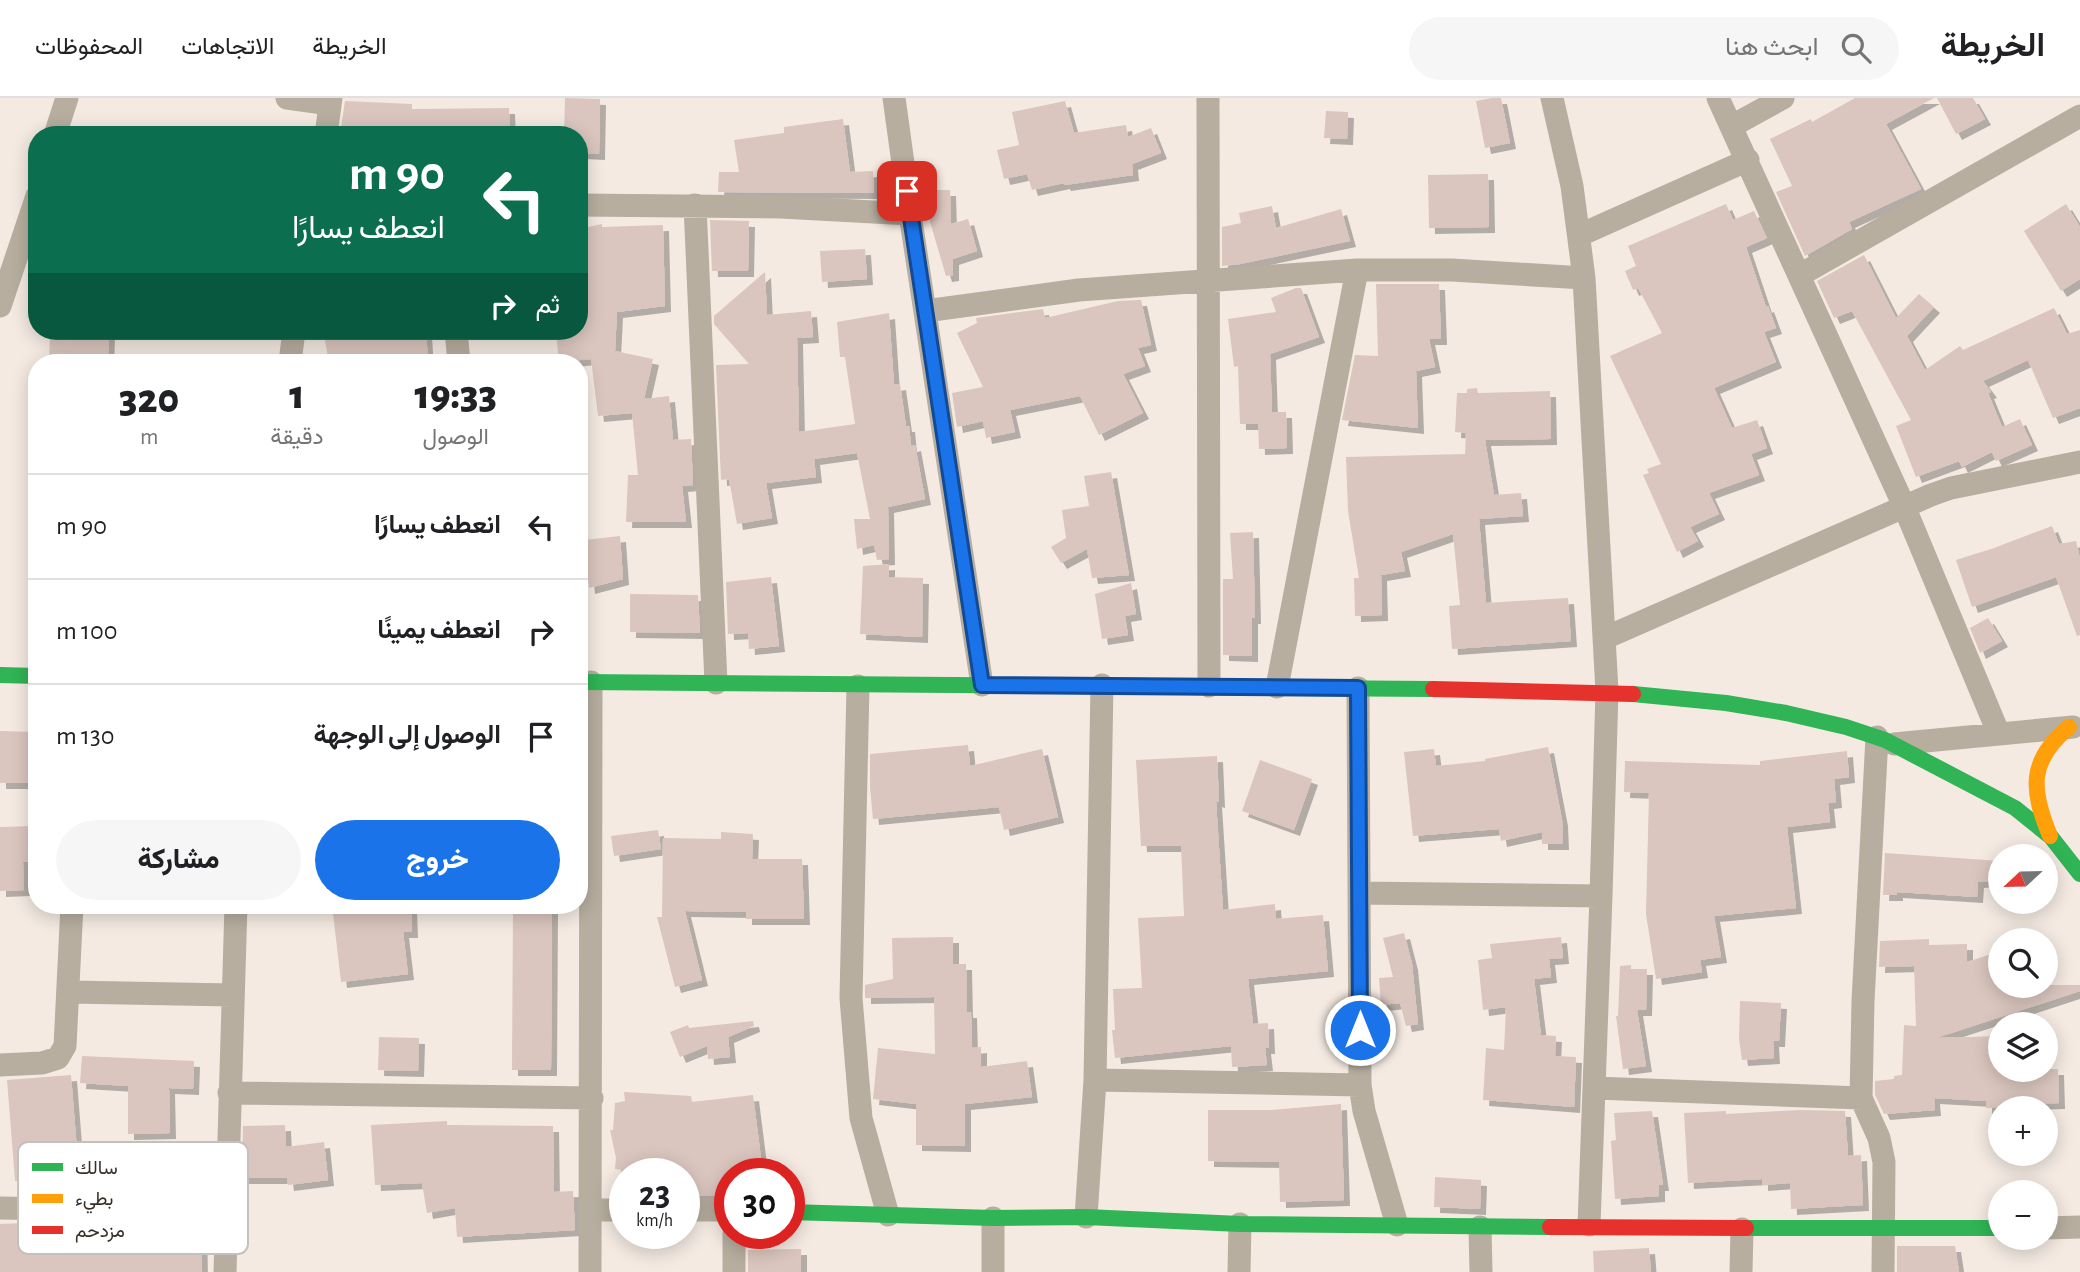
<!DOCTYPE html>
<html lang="ar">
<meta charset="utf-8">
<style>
body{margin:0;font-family:"Alegreya Sans",Vazirmatn,sans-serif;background:#f6f6f6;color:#202124;direction:rtl;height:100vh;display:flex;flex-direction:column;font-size:26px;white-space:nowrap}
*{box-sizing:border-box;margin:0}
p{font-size:23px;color:#757577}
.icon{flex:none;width:38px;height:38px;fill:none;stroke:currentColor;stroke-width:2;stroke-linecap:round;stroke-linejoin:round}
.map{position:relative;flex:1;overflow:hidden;direction:ltr}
.details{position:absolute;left:28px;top:256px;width:560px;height:560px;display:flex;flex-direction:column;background:#fff;border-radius:28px;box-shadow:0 4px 18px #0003;direction:rtl}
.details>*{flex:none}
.banner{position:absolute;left:28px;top:28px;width:560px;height:214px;border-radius:28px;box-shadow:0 4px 18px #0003;direction:rtl;background:#0b6e4f;color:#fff;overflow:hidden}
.needle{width:46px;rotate:248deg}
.tools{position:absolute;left:1988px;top:746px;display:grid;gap:14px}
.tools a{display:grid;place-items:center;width:70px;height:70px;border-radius:50%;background:#fff;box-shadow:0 4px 18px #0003;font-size:35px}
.speed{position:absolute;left:609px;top:1060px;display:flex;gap:14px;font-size:35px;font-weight:700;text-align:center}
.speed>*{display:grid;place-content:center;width:91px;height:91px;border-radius:50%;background:#fff;box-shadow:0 4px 18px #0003;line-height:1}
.speed small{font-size:18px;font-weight:400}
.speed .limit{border:10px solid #d22;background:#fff;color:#111}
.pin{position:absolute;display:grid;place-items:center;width:60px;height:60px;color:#fff;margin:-30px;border-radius:14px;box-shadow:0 4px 10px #0006}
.me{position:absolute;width:77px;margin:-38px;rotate:0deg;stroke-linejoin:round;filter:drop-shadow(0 0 5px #0008)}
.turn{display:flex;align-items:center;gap:24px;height:147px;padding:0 28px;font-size:32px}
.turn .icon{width:91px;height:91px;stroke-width:2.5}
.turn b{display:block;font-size:49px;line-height:60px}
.then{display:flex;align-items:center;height:66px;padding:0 28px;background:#0003;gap:14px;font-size:26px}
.eta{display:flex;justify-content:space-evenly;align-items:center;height:119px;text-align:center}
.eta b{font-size:42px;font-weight:800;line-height:49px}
.cta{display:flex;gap:14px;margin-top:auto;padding:14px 28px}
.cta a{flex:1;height:80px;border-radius:42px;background:#1a73e8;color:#fff;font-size:28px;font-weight:800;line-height:80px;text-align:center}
.cta a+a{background:#f6f6f6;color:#202124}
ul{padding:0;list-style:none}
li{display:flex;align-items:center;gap:21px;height:105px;padding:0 28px;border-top:2px solid #e0e0e0}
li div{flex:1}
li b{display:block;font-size:26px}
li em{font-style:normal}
header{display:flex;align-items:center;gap:42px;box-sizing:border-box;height:98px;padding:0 35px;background:#fff;border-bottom:2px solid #e0e0e0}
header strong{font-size:33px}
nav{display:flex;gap:38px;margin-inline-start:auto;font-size:24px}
.search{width:490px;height:63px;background:#f6f6f6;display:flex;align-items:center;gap:18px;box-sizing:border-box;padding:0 24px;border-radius:38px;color:#757577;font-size:26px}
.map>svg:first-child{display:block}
</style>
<header>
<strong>الخريطة</strong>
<div class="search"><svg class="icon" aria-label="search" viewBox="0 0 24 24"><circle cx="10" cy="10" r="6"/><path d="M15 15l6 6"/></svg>ابحث هنا</div>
<nav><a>الخريطة</a><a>الاتجاهات</a><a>المحفوظات</a></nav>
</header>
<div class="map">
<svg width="2080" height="1174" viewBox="0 0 2080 1174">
<defs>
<filter id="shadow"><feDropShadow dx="6" dy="6" stdDeviation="0" flood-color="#0004"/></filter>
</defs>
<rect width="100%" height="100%" fill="#f4eae2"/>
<path fill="#dac6be" filter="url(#shadow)" d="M565,0L600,1L599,56L579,55V37H564Z
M1492,0H1501L1510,45L1485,50L1476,3Z
M1855,0H1934L1886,26L1921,91L1849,124L1852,131L1805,158L1776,94L1792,88L1770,41L1811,21L1812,24Z
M1937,0H1973L1985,21L1956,36Z
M345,3L412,6V11L509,10L510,37L340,36Z
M1065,3L1074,35L1126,27L1128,39L1151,30L1161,55L1132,66L1133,77L1065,87L1064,85L1032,92L1027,76L1004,81L997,52L1019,47L1012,14Z
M1326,13L1348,14L1347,41L1324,40Z
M843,21L850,74L873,73L874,95L718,94L719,74H739L734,42L784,35V29Z
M1488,76L1489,129L1429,130L1428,77Z
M929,92H950L951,126L968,121L977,153L953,161V177L946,178L930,124Z
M1726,106L1733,122L1754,113L1767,140L1746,149L1766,209L1768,208L1776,230L1764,234L1776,264L1714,290L1732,330L1757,322L1767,350L1751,356L1759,377L1709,395L1719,416L1690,429L1698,443L1677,454L1643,377L1649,375L1647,371L1661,366L1610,258L1662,235L1638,190L1633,192L1625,173L1636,168L1628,148Z
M2066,106L2080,129V181L2061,193L2024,133Z
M1272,108L1276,130L1341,111L1350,143L1240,166L1222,168V129L1241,125L1239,115Z
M710,122L749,123L748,173H712Z
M602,126V129L663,127L665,208L617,214L615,253L653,261L644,301L669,298L673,342L691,341L693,387L682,388L686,424H626L628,377H638L632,315L598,318L591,261L559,264L556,235L579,233V131Z
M865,151L867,181L822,184L820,153Z
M1864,157L1896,220L1919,196L1934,209L1907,238L1925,272L1960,248L1963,252L2054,210L2067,236L2080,232V310L2053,320L2028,262L1983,283L1991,294L1988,295L2002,329L2020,321L2032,347L1996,363L1992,354L1962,369L1959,363L1916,379L1896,328L1911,322L1852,213L1834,220L1817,183Z
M765,174L767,217L811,213L813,239L797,240L799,334L855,326L845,259H840L837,224L889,215L894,287L900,286L906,328H909L911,348L915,347L925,401L888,409L889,461L877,462L874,447L857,451L854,421H870L857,355L814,361L816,379L766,385L772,420L737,426L729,381L721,382L716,267L749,266L714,226V218Z
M1376,186H1439L1441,241H1429L1435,269L1416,273L1418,330L1342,322L1355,257L1378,258Z
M1296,190H1301L1319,239L1270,256L1272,314H1286L1287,350L1259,351L1258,326H1240L1238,268L1234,269L1228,221L1276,214L1271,200Z
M1141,202L1151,247L1138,250L1145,268L1123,276L1143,315L1099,337L1080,298L1010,312L1015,334L986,340L983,323L957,329L952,295L983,289L957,235L977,225L976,220L1043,211L1045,220L1118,203Z
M50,233H109L108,264H49Z
M323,233H426L428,264H329Z
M1477,290L1478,295L1550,293L1551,341L1485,342L1494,397L1521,395L1523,418L1479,421L1486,505L1568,500L1571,543L1452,551L1449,508L1460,507L1453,436L1401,454L1405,473L1381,477L1382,517L1355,518L1354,480H1359L1348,413L1346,359L1465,356L1466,335L1455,334L1457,295H1467V291Z
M1111,374L1129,477L1092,480L1087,451L1061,465L1051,449L1066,440L1062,412L1089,408L1084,378Z
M2052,428L2059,446L2076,443L2080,461V537L2077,538L2056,479L1972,509L1956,462L1994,450Z
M1253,434L1255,520H1252V558L1223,557V481H1233L1230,435Z
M620,438L623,481L589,490L584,442Z
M889,466V479L923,480L922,539L860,536L863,468Z
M771,479L779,548L749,551L748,535L728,536L726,484Z
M1131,485L1136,516L1125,518L1128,537L1102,541L1095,496Z
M630,496L698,497L700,535L630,534Z
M1988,520L2002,543L1980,555L1970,530Z
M0,633L37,634V685H0Z
M968,647L970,668L1042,651L1058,719L1004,732L999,709L873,721L870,690V656Z
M1548,649L1562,722L1563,746H1542V734L1501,743L1499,731L1413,738L1404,654L1434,651L1436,668L1485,663V661Z
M1847,653L1849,679L1834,681L1836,704L1828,705L1830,724L1787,729L1796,810L1714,818L1721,859L1700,862L1702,874L1656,881L1646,816L1649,695L1624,694L1625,663L1760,667V663Z
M1217,658L1219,704L1216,703L1223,812L1275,806L1276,821L1323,817L1328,873L1248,881L1253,926L1268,925L1269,950H1265L1267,967L1232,969L1231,948L1115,960L1112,932H1115L1113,891L1142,890L1138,820L1184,818L1181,748H1141L1136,662Z
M1260,662L1312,681L1294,732L1242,713Z
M33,728L34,764H23L24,792L0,793V729Z
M658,732L661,751L614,758L611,738Z
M721,734L753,736L752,761H802L804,821H746V814L685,813L702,882L675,889L657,819H662L663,740L721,741Z
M1885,755L2000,763V782L1978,784L1977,799L1897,794V797H1883Z
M332,807H411L412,834H403L408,876L341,884Z
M513,807H552L551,972H512Z
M1404,835L1412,866L1418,926L1406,928L1400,905L1381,907L1379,880L1393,879L1383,840Z
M953,839V866H966L967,914H971L972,950L981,949V969L1027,963L1032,999L965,1006V1048L916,1047V1006L873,1001L878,950L935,956L934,899L865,900V887L893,881L892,840Z
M1561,839L1563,860L1549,861L1551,879L1534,881L1541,937L1556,938L1555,958L1576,959L1574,1009L1483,1002L1486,950L1504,952L1506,909L1483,912L1478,862L1492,860L1490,846Z
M1929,841V847L1967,846V864L2000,853V887H2080V893L1936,940L2000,938V971H2058L2059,1005L2028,1006V1010H1986V1003L1934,1000L1935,1012L1884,1016L1875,997V983L1894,981V978L1902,977L1904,927L1916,928L1914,868L1879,869L1880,843Z
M1631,867V871H1647L1646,912H1637L1646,968L1623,971L1616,918H1618L1620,868Z
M1740,903L1781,905L1779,943H1773L1774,960L1742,962L1739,941Z
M753,923L754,928L728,939L730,959L708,961L707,948L680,959L670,934L688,927L689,930Z
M379,939L419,940L418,973L378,972Z
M82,958L194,963L193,991L169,990L170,1035L128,1036V988L80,985Z
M71,977L79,1078L15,1083L7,982Z
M624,994L691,998L692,1004L753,997L763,1076H730V1097L684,1098V1076H660L615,1071L616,1060L610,1032H613L615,1005L625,1003Z
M1341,1006L1344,1102L1280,1104L1279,1064L1208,1063V1012H1271Z
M1801,1012L1845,1013L1848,1058L1861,1057L1863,1107L1791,1111L1790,1085L1762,1087V1081L1688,1085L1684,1015L1726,1013V1016Z
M1652,1013L1663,1087H1659V1098L1615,1101L1611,1043L1616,1042L1614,1015Z
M447,1023V1027L553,1028L554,1094L573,1093L575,1132L457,1139L455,1110L427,1115L422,1085L375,1087L371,1027Z
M285,1027L286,1049L324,1044L328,1082L288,1087L287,1080H242L243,1028Z
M1435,1079L1481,1082L1480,1111L1434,1109Z
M201,1118L202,1174H0V1126Z
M1897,1148H1955L1959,1174H1897Z
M1649,1150L1651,1174H1594L1593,1153Z
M801,1151V1174H748V1152Z"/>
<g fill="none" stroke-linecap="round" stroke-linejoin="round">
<path stroke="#b7ae9f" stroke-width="23" d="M287,0L330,6
M894,0L910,116L982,587
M1208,0L1209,588
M1552,0L1572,88L1584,180L1607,593L1601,798
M1718,0L1904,408L1998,634
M1732,28L1783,0
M55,37L67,0
M326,37L331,0
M579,107L781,109L910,116
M695,107L716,585
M1580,137L1748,62
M1800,177L2080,18
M0,208L37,98
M925,213L1079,192L1357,172H1452L1584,180
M456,233L459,264
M290,264L294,233
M1605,540L1931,397L1951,390L2080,364
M858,588L851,900L861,1020L888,1117
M1277,589L1357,172
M1877,639L1863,903L1861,1000L1879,1040L1884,1064L1883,1174
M1894,646L2073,629
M1359,795L1601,798L1589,1127
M70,894L232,897
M0,967L42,965L58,960L65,948L72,807
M1095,982L1360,987L1358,590
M1360,987L1364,1013L1397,1127
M1595,990L1861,1000
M229,995L592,1000
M0,1110L55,1111L226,1103
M592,1112H625
M684,1112H730
M1086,1119L1095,982L1102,587
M1480,1129L1481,1174
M2046,1130L2080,1129
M734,1136V1174
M225,1174L236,807
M590,1174L591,584
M993,1174V1120
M1239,1174L1240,1126
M1741,1174L1742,1131"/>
<path stroke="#30b455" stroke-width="16" d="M0,577L37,578
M579,584L1433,591
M1633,596L1726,605L1786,615L1846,629L1885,642L2015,710L2051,739L2080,776
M789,1114L993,1120L1086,1119L1240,1126L1550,1129
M1746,1130H2000"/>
<path stroke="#ff9f0a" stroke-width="16" d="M2050,738C2031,692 2028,663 2069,629"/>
<path stroke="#e5322d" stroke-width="16" d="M1433,591L1633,596
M1550,1129L1746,1130"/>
</g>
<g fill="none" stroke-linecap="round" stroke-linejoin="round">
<defs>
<path id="route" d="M907,93L982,587L1358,590L1360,932"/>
</defs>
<use href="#route" stroke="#114b97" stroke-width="18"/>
<use href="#route" stroke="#1a73e8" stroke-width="12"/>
</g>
<rect x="18" y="1044" width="230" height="112" rx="10" fill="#fff" stroke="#c3c1be" stroke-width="2"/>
<rect x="32" y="1065" width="31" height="8" fill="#30b455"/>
<rect x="32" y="1096" width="31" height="9" fill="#ff9f0a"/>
<rect x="32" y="1128" width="31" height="8" fill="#e5322d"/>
<g font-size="19" fill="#382f28">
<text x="75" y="1076">سالك</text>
<text x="75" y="1107">بطيء</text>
<text x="75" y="1139">مزدحم</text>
</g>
</svg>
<div class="tools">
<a><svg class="needle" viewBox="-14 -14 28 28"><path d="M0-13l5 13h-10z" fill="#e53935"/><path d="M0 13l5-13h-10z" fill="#757577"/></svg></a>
<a><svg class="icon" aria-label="search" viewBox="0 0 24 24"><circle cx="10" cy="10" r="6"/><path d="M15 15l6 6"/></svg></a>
<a><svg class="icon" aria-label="layers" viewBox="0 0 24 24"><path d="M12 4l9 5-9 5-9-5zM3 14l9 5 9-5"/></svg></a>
<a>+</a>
<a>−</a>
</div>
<div class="speed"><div>23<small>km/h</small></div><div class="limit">30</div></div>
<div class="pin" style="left:907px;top:93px;background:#d93025"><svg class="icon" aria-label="arrive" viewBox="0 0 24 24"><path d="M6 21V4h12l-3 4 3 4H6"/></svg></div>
<svg class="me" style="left:1360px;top:932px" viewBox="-20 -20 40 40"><circle r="17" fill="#1a73e8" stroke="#fff" stroke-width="3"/><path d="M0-11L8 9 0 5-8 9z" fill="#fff"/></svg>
<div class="banner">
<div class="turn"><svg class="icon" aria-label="left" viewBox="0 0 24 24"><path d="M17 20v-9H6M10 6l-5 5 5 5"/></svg><div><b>90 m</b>انعطف يسارًا</div></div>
<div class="then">ثم<svg class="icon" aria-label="right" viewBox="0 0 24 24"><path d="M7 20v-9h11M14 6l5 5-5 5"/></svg></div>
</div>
<section class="details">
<div class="eta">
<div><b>19:33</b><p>الوصول</p></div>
<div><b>1</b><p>دقيقة</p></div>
<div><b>320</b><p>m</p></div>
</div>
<ul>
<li><svg class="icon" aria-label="left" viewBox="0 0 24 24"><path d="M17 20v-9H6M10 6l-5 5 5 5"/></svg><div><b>انعطف يسارًا</b></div><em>90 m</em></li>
<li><svg class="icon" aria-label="right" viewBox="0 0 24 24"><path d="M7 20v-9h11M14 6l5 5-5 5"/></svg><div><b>انعطف يمينًا</b></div><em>100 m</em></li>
<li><svg class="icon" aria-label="arrive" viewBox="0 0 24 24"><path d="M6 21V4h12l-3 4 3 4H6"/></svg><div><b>الوصول إلى الوجهة</b></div><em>130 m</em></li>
</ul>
<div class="cta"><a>خروج</a><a>مشاركة</a></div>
</section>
</div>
